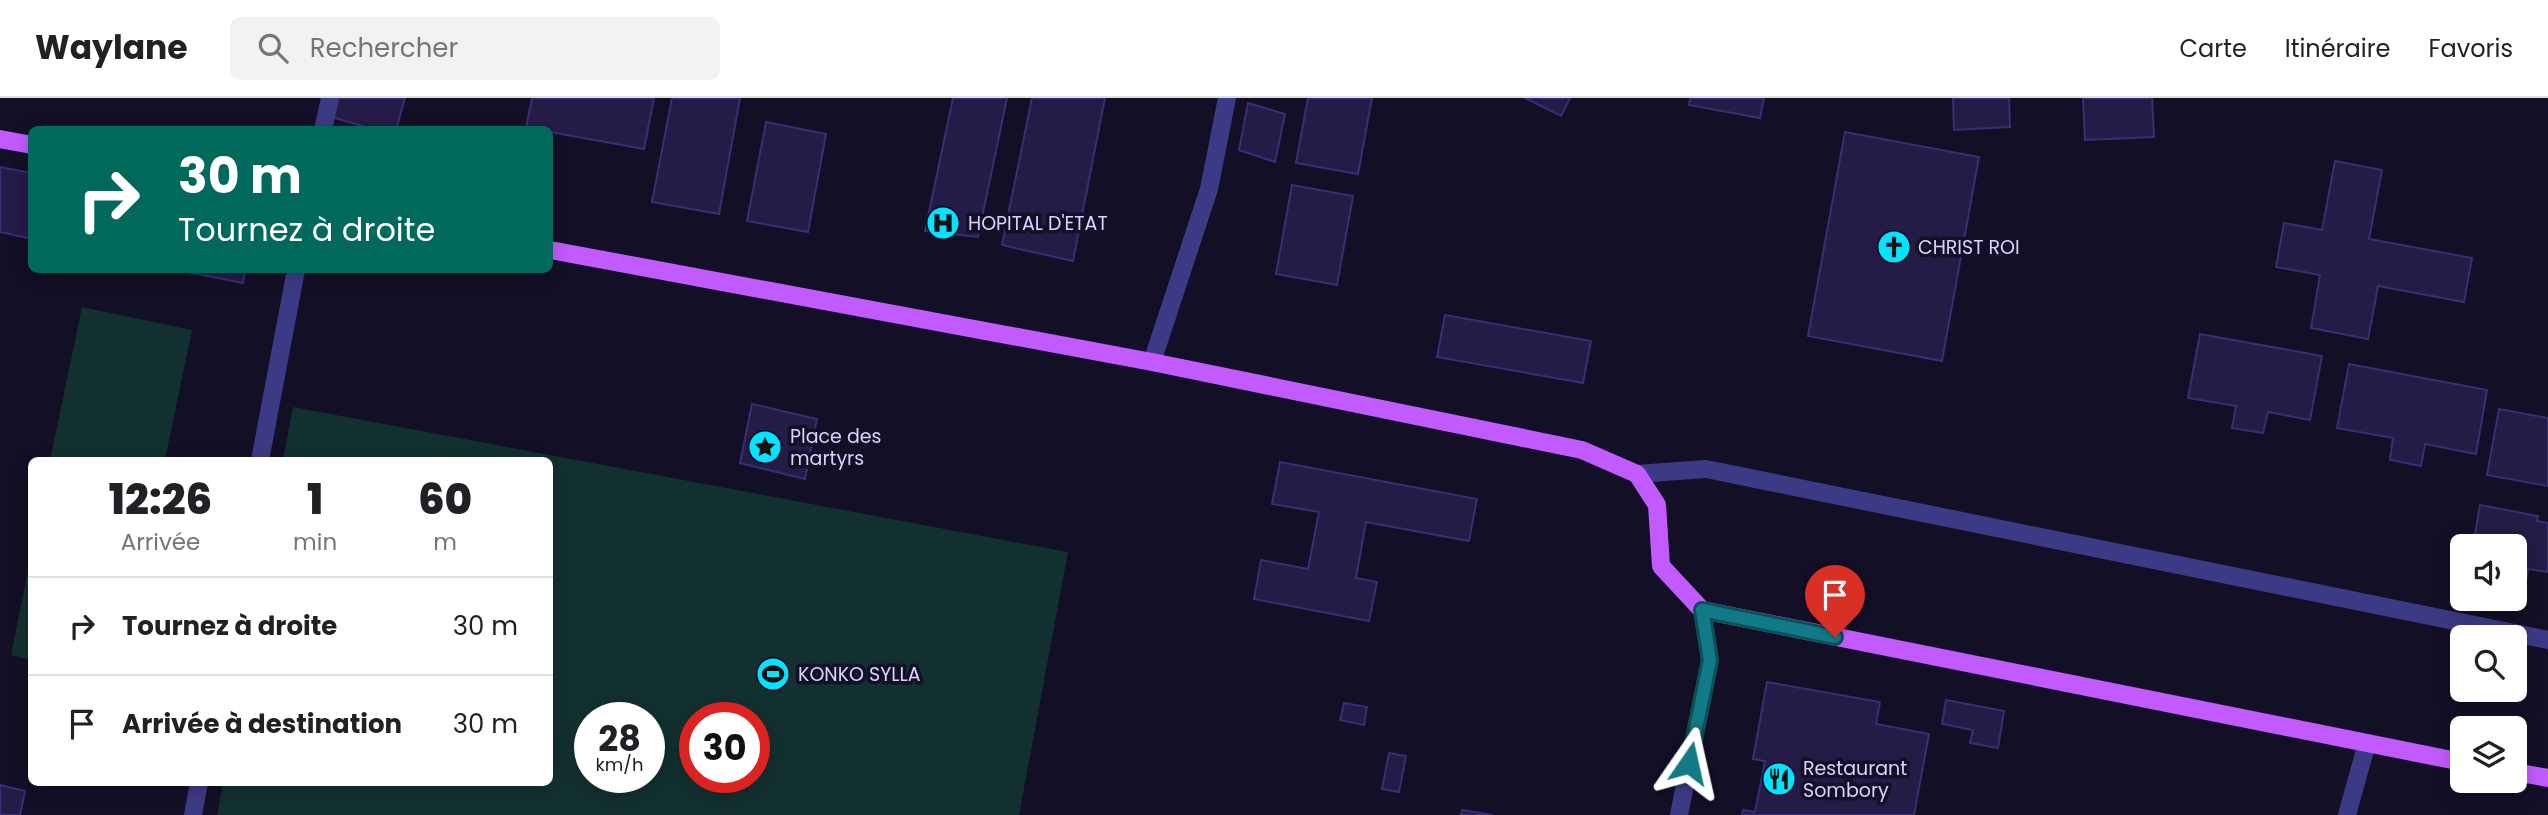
<!DOCTYPE html>
<html lang="fr">
<meta charset="utf-8">
<style>
body{margin:0;font-family:Poppins,sans-serif;background:#f2f2f2;color:#202124;height:100vh;display:flex;flex-direction:column;font-size:26px;white-space:nowrap}
*{box-sizing:border-box;margin:0}
p{font-size:23px;color:#757577}
.icon{flex:none;width:38px;height:38px;fill:none;stroke:currentColor;stroke-width:2;stroke-linecap:round;stroke-linejoin:round}
.map{position:relative;flex:1;overflow:hidden}
.side{position:absolute;left:28px;top:359px;width:525px;height:329px;display:flex;flex-direction:column;background:#fff;border-radius:10px;box-shadow:0 4px 18px #0003}
.side>*{flex:none}
.banner{position:absolute;left:28px;top:28px;width:525px;height:147px;border-radius:10px;box-shadow:0 4px 18px #0003;background:#00695c;color:#fff;overflow:hidden}
.controls{position:absolute;left:2450px;top:436px;display:grid;gap:14px}
.controls a{display:grid;place-items:center;width:77px;height:77px;border-radius:10px;background:#fff;box-shadow:0 4px 18px #0003;font-size:35px}
.speed{position:absolute;left:574px;top:604px;display:flex;gap:14px;font-size:35px;font-weight:700;text-align:center}
.speed>*{display:grid;place-content:center;width:91px;height:91px;border-radius:50%;background:#fff;box-shadow:0 4px 18px #0003;line-height:1}
.speed small{font-size:18px;font-weight:400}
.speed .limit{border:10px solid #d22;background:#fff;color:#111}
.pin{position:absolute;display:grid;place-items:center;width:60px;height:60px;color:#fff;margin:-72px -30px;border-radius:50% 50% 50% 0;rotate:-45deg;box-shadow:0 0 7px #0007}
.pin .icon{rotate:45deg}
.me{position:absolute;width:77px;margin:-38px;rotate:11deg;stroke-linejoin:round;filter:drop-shadow(0 0 5px #0008)}
.turn{display:flex;align-items:center;gap:24px;height:147px;padding:0 35px;font-size:32px}
.turn .icon{width:91px;height:91px;stroke-width:2.5}
.turn b{display:block;font-size:49px;line-height:60px}
.eta{display:flex;justify-content:space-evenly;align-items:center;height:119px;text-align:center}
.eta b{font-size:42px;font-weight:800;line-height:49px}
ul{padding:0;list-style:none}
li{display:flex;align-items:center;gap:21px;height:98px;padding:0 35px;border-top:2px solid #e0e0e0}
li div{flex:1}
li b{display:block;font-size:26px}
li em{font-style:normal}
header{display:flex;align-items:center;gap:42px;box-sizing:border-box;height:98px;padding:0 35px;background:#fff;border-bottom:2px solid #e0e0e0}
header strong{font-size:33px}
nav{display:flex;gap:38px;margin-inline-start:auto;font-size:24px}
.search{width:490px;height:63px;background:#f2f2f2;display:flex;align-items:center;gap:18px;box-sizing:border-box;padding:0 24px;border-radius:10px;color:#757577;font-size:26px}
.map>svg:first-child{display:block}
</style>
<header>
<strong>Waylane</strong>
<div class="search"><svg class="icon" aria-label="search" viewBox="0 0 24 24"><circle cx="10" cy="10" r="6"/><path d="M15 15l6 6"/></svg>Rechercher</div>
<nav><a>Carte</a><a>Itinéraire</a><a>Favoris</a></nav>
</header>
<div class="map">
<svg width="2548" height="717" viewBox="0 0 2548 717">
<rect width="100%" height="100%" fill="#130f26"/>
<path fill="#12302f" fill-rule="evenodd" d="M82,209L192,232L165,362H50Z
M293,309L1068,454L1019,717H217L223,684H550V362H283ZM590,620H649V679H590ZM695,620H754V679H695Z
M31,458V562L11,557Z"/>
<path fill="#241b47" stroke="#3b2d73" stroke-width="2" d="M337,0H405L396,32H375L332,19Z
M532,0H654L644,51L550,34V32L526,30Z
M672,0H740L719,116L652,104Z
M953,0H1007L978,139L925,133Z
M1032,0H1105L1073,163L1002,147Z
M1308,0H1372L1358,76L1296,65Z
M1525,0H1570L1561,18Z
M1690,0H1764L1760,20L1689,7Z
M1953,0H2009L2010,29L1954,32Z
M2083,0H2152L2154,39L2085,42Z
M1248,5L1285,16L1275,64L1239,52Z
M766,24L826,36L808,134L747,123Z
M1845,34L1979,59L1942,263L1808,238Z
M2335,63L2382,72L2369,141L2472,160L2464,204L2378,188L2368,241L2311,230L2320,177L2276,169L2284,125L2322,132Z
M0,69L32,75V141L0,134Z
M1292,87L1353,98L1337,187L1276,176Z
M178,172H245L243,185Z
M1445,217L1591,243L1583,285L1437,259Z
M2200,236L2322,258L2310,322L2268,314L2263,335L2232,330L2236,308L2188,300Z
M2349,266L2487,292L2476,356L2425,346L2421,368L2390,362L2393,340L2337,330Z
M752,306L817,321L805,381L740,365Z
M2499,311L2548,320V388L2487,377Z
M1280,364L1477,401L1469,443L1366,424L1356,480L1377,484L1369,523L1254,501L1261,462L1308,471L1319,414L1272,406Z
M2480,407L2538,418L2537,423L2548,425V474L2528,471L2523,498L2515,496V448H2473Z
M1767,584L1880,604L1876,626L1929,636L1914,717H1742L1743,712L1755,714L1765,663L1753,661Z
M1946,602L2004,613L1998,650L1970,645L1973,632L1942,626Z
M1344,605L1367,609L1364,627L1340,622Z
M1389,655L1406,658L1399,694L1382,691Z
M0,687L25,693L20,717H0Z
M1462,712L1493,717H1461Z"/>
<g fill="none" stroke-linecap="round" stroke-linejoin="round">
<path stroke="#3d3a85" stroke-width="18" d="M323,32L330,0
M1152,264L1209,91L1227,0
M260,362L296,172
M1637,376L1706,371L2548,542
M193,717L199,684
M1679,717L1710,562L1702,512
M2347,717L2367,645"/>
<path stroke="#c25bff" stroke-width="18" d="M0,41L32,47
M550,152L1152,264L1582,352L1637,376L1657,407L1661,468L1702,512L2462,664
M2515,674L2548,680"/>
</g>
<g fill="none" stroke-linecap="round" stroke-linejoin="round">
<defs>
<path id="route" d="M1689,665L1710,562L1702,512L1835,539"/>
</defs>
<use href="#route" stroke="#0c4f58" stroke-width="18"/>
<use href="#route" stroke="#127987" stroke-width="12"/>
</g>
<defs>
<symbol id="hospital-disc" viewBox="-11 -11 22 22"><circle r="9.5" fill="#00e5ff" stroke="#130f26"/><path d="M-5-5h3v3.5h4V-5h3V5h-3V1.5h-4V5h-3Z" fill="#111"/></symbol>
<symbol id="church-disc" viewBox="-11 -11 22 22"><circle r="9.5" fill="#00e5ff" stroke="#130f26"/><path d="M-1.2-6h2.4v3.5h3.3v2.4h-3.3V6h-2.4V-.1h-3.3v-2.4h3.3Z" fill="#111"/></symbol>
<symbol id="sight-disc" viewBox="-11 -11 22 22"><circle r="9.5" fill="#00e5ff" stroke="#130f26"/><path d="M0-6L1.8-2.2L6-1.7L2.9 1.2L3.7 5.4L0 3.3L-3.7 5.4L-2.9 1.2L-6-1.7L-1.8-2.2Z" fill="#111"/></symbol>
<symbol id="stadium-disc" viewBox="-11 -11 22 22"><circle r="9.5" fill="#00e5ff" stroke="#130f26"/><path d="M0-5a6.5 5 0 1 0 0 10a6.5 5 0 1 0 0-10ZM-3.5-1.8h7v3.6h-7Z" fill="#111"/></symbol>
<symbol id="restaurant-disc" viewBox="-11 -11 22 22"><circle r="9.5" fill="#00e5ff" stroke="#130f26"/><path d="M-5-6h1v4h1v-4h1v4h1v-4h1v5L-1.5 .5V6h-2V.5L-5-1ZM5-6V6H3V1.5H1.5Q1.5-4 5-6Z" fill="#111"/></symbol>
</defs>
<g fill-rule="evenodd">
<use href="#hospital-disc" x="924" y="106" width="38" height="38"/>
<use href="#church-disc" x="1875" y="130" width="38" height="38"/>
<use href="#sight-disc" x="746" y="330" width="38" height="38"/>
<use href="#stadium-disc" x="754" y="557" width="38" height="38"/>
<use href="#restaurant-disc" x="1760" y="662" width="38" height="38"/>
</g>
<g text-anchor="middle" dominant-baseline="central" stroke-width="7" stroke-linejoin="round" paint-order="stroke">
<g font-size="19" fill="#d9d4ff" stroke="#130f26" text-anchor="start">
<text x="968" y="125">HOPITAL D'ETAT</text>
<text x="1918" y="149">CHRIST ROI</text>
<text x="790" y="338">Place des<tspan x="790" dy="22">martyrs</tspan></text>
<text x="798" y="576">KONKO SYLLA</text>
<text x="1803" y="670">Restaurant<tspan x="1803" dy="22">Sombory</tspan></text>
</g>
</g>
</svg>
<div class="controls">
<a><svg class="icon" aria-label="sound" viewBox="0 0 24 24"><path d="M4 9h4l5-4v14l-5-4H4zM17 9q2 3 0 6"/></svg></a>
<a><svg class="icon" aria-label="search" viewBox="0 0 24 24"><circle cx="10" cy="10" r="6"/><path d="M15 15l6 6"/></svg></a>
<a><svg class="icon" aria-label="layers" viewBox="0 0 24 24"><path d="M12 4l9 5-9 5-9-5zM3 14l9 5 9-5"/></svg></a>
</div>
<div class="speed"><div>28<small>km/h</small></div><div class="limit">30</div></div>
<div class="pin" style="left:1835px;top:539px;background:#d93025"><svg class="icon" aria-label="arrive" viewBox="0 0 24 24"><path d="M6 21V4h12l-3 4 3 4H6"/></svg></div>
<svg class="me" style="left:1689px;top:665px" viewBox="-20 -20 40 40"><path d="M0-17L14 15 0 8-14 15z" fill="#127987" stroke="#fff" stroke-width="4"/></svg>
<div class="banner">
<div class="turn"><svg class="icon" aria-label="right" viewBox="0 0 24 24"><path d="M7 20v-9h11M14 6l5 5-5 5"/></svg><div><b>30 m</b>Tournez à droite</div></div>
</div>
<section class="side">
<div class="eta">
<div><b>12:26</b><p>Arrivée</p></div>
<div><b>1</b><p>min</p></div>
<div><b>60</b><p>m</p></div>
</div>
<ul>
<li><svg class="icon" aria-label="right" viewBox="0 0 24 24"><path d="M7 20v-9h11M14 6l5 5-5 5"/></svg><div><b>Tournez à droite</b></div><em>30 m</em></li>
<li><svg class="icon" aria-label="arrive" viewBox="0 0 24 24"><path d="M6 21V4h12l-3 4 3 4H6"/></svg><div><b>Arrivée à destination</b></div><em>30 m</em></li>
</ul>
</section>
</div>
